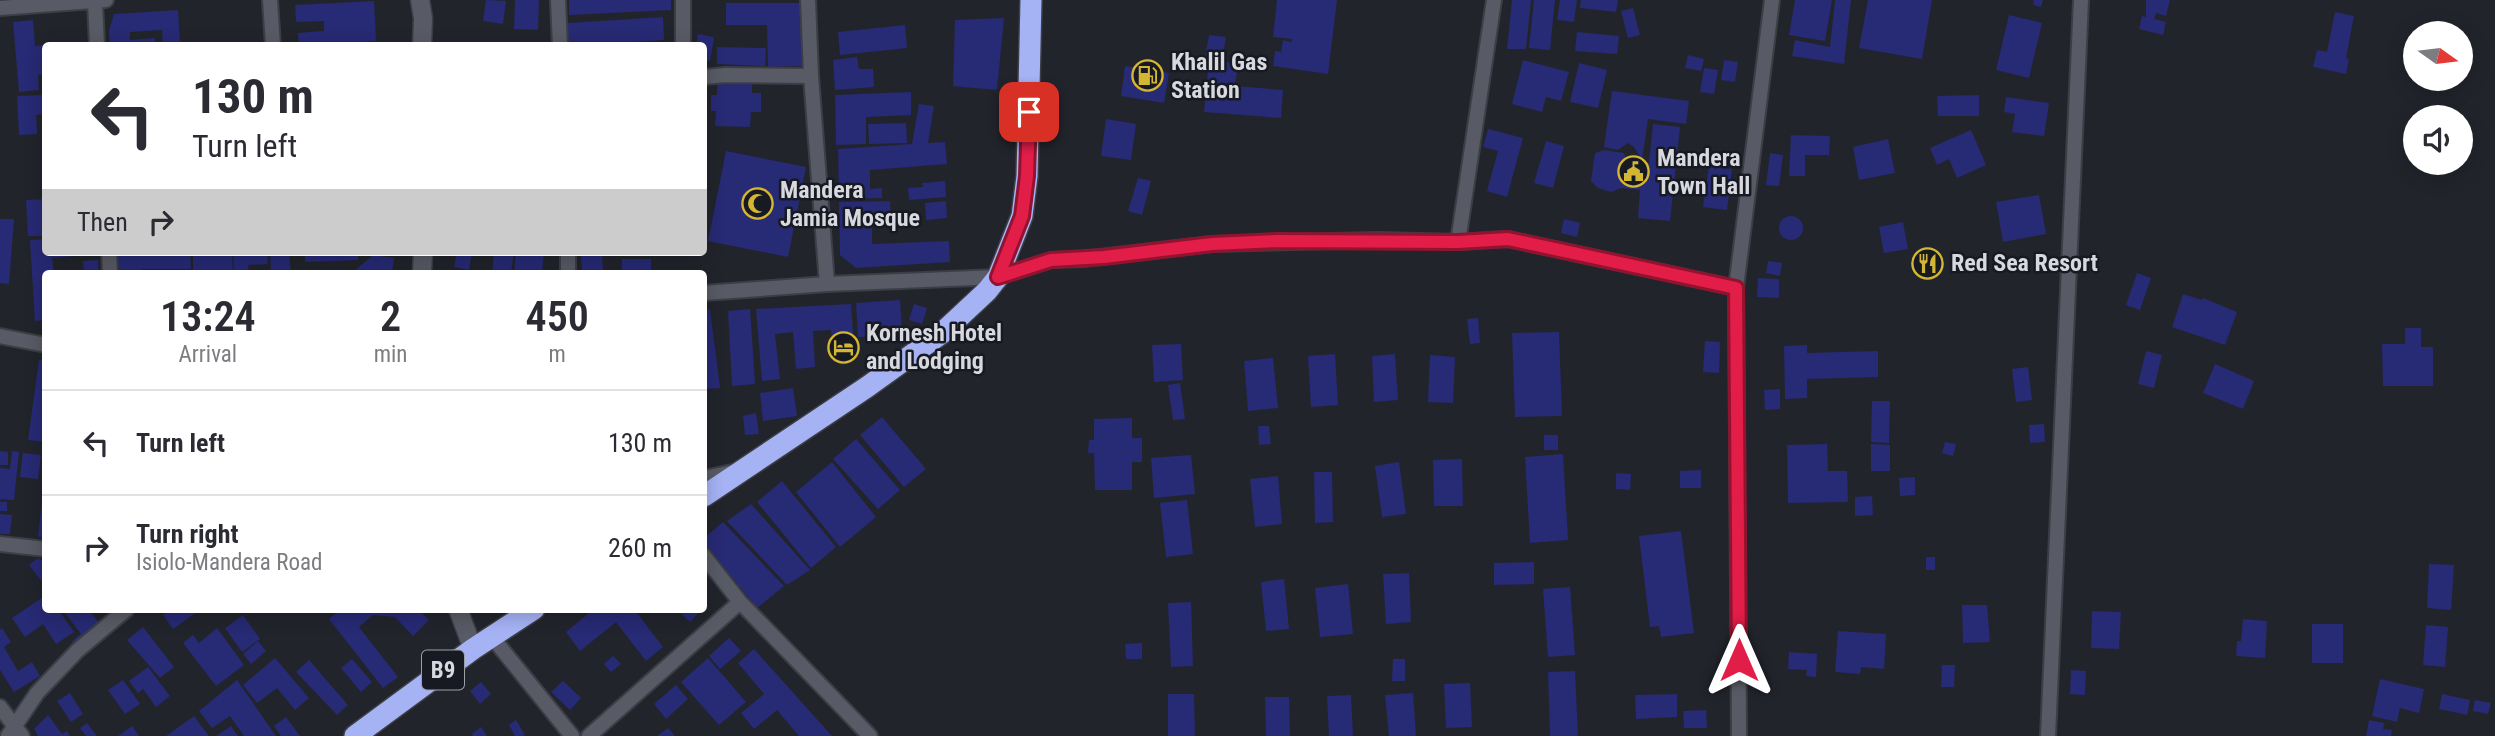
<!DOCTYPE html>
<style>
body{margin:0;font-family:"Roboto Condensed",sans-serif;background:#f2f2f3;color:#2b2b33;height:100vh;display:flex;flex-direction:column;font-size:26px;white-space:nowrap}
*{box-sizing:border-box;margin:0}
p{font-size:23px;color:#7c7c81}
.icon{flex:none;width:38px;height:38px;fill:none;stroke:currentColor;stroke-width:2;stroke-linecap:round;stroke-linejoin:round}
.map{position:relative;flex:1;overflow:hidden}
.side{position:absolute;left:42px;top:270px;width:665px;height:343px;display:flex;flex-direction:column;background:#fff;border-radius:7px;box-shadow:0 4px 18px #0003}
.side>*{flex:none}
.banner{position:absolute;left:42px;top:42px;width:665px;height:214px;border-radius:7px;box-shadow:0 4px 18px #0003;background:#fff;color:#2b2b33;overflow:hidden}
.needle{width:46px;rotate:104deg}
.controls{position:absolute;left:2403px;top:21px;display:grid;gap:14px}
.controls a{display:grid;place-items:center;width:70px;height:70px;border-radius:50%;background:#fff;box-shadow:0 4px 18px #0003;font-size:35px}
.pin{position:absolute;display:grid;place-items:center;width:60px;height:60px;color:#fff;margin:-30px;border-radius:14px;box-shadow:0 4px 10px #0006}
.me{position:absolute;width:77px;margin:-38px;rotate:0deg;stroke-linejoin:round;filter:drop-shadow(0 0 5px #0008)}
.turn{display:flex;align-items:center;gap:24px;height:147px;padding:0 35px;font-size:32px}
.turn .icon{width:91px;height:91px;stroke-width:2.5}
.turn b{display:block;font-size:49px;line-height:60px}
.then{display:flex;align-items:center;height:66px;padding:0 35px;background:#0003;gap:14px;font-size:26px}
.eta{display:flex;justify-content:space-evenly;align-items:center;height:119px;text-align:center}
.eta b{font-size:42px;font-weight:600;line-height:49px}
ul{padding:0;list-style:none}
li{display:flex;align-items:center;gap:21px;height:105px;padding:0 35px;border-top:2px solid #e1e1e2}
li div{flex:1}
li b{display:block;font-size:26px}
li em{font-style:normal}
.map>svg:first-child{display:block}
</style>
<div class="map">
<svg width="2495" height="736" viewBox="0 0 2495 736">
<rect width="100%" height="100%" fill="#22242c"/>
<path fill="#272a74" d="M486,0L506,1L503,24L483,21Z
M515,0H539L538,30L514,29Z
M569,0H671V10L569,15Z
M1277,0H1337L1328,74L1273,66L1275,51L1281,52L1283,40L1291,42L1292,39L1273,37Z
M1512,0H1531L1526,49H1507Z
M1534,0H1555L1550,50L1529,48Z
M1560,0H1577L1574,22L1557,20Z
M1581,0H1618L1616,12L1580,8Z
M1795,0H1832L1825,41L1789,35Z
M1835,0H1851L1844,64L1792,56L1795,40L1830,47Z
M1868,0H1932L1922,59L1859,48Z
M2034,0H2043L2041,7L2033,5Z
M2146,0H2170L2166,16L2156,13L2154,19L2166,22L2163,35L2139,29L2142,16L2146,17Z
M374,1L376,41L299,46L298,33L324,31V21L296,22L295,5Z
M726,3H801L803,66L768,67L767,25H726Z
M1633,8L1640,35L1628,38L1621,11Z
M178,10L180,46H163L162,30L130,32V40L155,38V46H110L109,31L114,14Z
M2335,12L2354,16L2346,58L2349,59L2346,74L2313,67L2317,50L2327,52Z
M2009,15L2042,23L2029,78L1996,70Z
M663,17L664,40L568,46V23Z
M1004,18L997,90L953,86L955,20Z
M33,20L35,46L46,45V74L38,75L39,90L19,92L13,22Z
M905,25L907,48L840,55L838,32Z
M1577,32L1619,36L1617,54L1575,51Z
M698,34L714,37L710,61L704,60V46H696Z
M1209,35L1226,37L1222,60L1205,57Z
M717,47L766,48L765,66L717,64Z
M1688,55L1704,59L1701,71L1685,68Z
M857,57L859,69H873L874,87L835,90L833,60Z
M1209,60L1238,63L1235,86L1283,90L1281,118L1204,112Z
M1523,60L1569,72L1561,101L1546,97L1542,112L1512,104Z
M1724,60L1738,62L1735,82L1721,80Z
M1579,63L1607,70L1598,108L1570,102Z
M1125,66L1169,73L1164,103L1121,96Z
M1704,68L1718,70L1714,94L1700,92Z
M717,83L752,84V93H761V112H751L750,127L715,126L716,111H711V95H717Z
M1612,91L1689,101L1686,124L1648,119L1642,160L1634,147L1628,143L1618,150L1604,147Z
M911,92V115L866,117V144L836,145L835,95Z
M46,95V114L36,115L37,134L19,135L17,96Z
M1979,95V116H1938L1937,96Z
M2006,97L2049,103L2044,136L2012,132L2015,114L2004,112Z
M919,104L934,106L928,143L945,142L947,164L870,170V189L882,188V198L839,199L838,149L912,144Z
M1106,119L1136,124L1131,160L1101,156Z
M906,123L907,143L869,144L868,124Z
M1653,124L1680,127L1670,221L1638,218L1640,190L1621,188L1611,192L1598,188L1591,181L1595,153L1604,150L1624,153L1627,161L1649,163Z
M1488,129L1523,138L1507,197L1487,191L1498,151L1483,147Z
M1971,130L1986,165L1957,178L1949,159L1937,165L1930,148Z
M1791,135L1830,136L1829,155H1805V176H1789Z
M1888,139L1895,173L1859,180L1853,147Z
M1546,141L1564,146L1553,188L1534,183Z
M726,151L806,167L788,257L708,241Z
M1770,153L1783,155L1779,186L1766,185Z
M1709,166L1732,169L1727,210L1703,207Z
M1138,178L1151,181L1142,215L1128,211Z
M945,181L946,197L909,200L908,188L923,187L922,183Z
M2039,195L2046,234L2003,242L1996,202Z
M46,199V236H28L26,200Z
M890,201L891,220L872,221V244L949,241L950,262L856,268L840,255L839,202Z
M946,201L947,218L926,220L925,203Z
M1779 228a12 12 0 1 1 24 0a12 12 0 1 1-24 0Z
M0,219H14L9,284L0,283Z
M1564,219L1580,223L1577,237L1561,233Z
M1903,222L1908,249L1884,253L1879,227Z
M46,239V252H97V254L52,258L54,273H46V320L35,321L30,240Z
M118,252H190L191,269H142V273H118Z
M193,252H232L233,273H193Z
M233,252H267L268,264L248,265L249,273H234Z
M270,252H289L291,273H271Z
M305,252H358V260L305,262Z
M457,252H472L469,270L454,267Z
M494,252H514L511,273H492Z
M516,252H544L542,273H514Z
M581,252H602L603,273H582Z
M373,255L394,258L392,273H352Z
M622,259H651V273H622Z
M98,260L99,273H84L83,261Z
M1768,261L1782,263L1780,276L1766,273Z
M2137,273L2151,278L2140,310L2126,305Z
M1758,278L1779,279V298L1757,297Z
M2183,294L2202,300L2203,298L2237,312L2225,345L2172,327Z
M900,300L902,335L858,337L856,303Z
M851,304L855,360L833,362L831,330L813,331L815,367L796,369L793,332L775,334L780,379L762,381L756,309Z
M914,304L927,308L922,324L909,320Z
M710,309L720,388L704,389V310Z
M750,309L755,384L732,386L728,311Z
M1478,318L1480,343L1470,344L1467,319Z
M2405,328H2421V347H2433V386H2383L2382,344H2405Z
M1559,332L1562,416L1515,417L1512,333Z
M1705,341L1720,342L1719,373L1703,372Z
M1181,344L1183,380L1154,382L1152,345Z
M1807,345V353L1878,351V377L1807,379V398L1785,399L1784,346Z
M2146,351L2162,355L2154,388L2138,384Z
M1335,354L1338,405L1311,407L1308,356Z
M1395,354L1398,400L1374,402L1372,356Z
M1430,355L1455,357L1453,403L1428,402Z
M1273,358L1278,408L1248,411L1244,361Z
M39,360L46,361V442L28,440Z
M2215,364L2254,381L2243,409L2203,393Z
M2028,367L2032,400L2016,402L2012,369Z
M1180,383L1185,419L1173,420L1168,385Z
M793,388L797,416L763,421L760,393Z
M1780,389V409L1765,410L1764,390Z
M1872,401H1890L1889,443L1871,442Z
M756,413L759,434L745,435L743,416Z
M882,417L926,469L904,487L860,435Z
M1132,418V438H1142V462H1132V490H1095L1094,453H1088L1089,440H1094V419Z
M2044,424L2045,442L2030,443L2029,425Z
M1258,426H1269L1271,444L1259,445Z
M1544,435H1558V450H1544Z
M856,439L900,490L878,509L833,459Z
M1945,442L1956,444L1953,456L1942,453Z
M1827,444L1828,471H1847L1848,502L1788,503L1787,445Z
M1871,444L1890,445V471H1871Z
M0,451L8,452V465H0Z
M12,451L19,452L14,500L0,499V468L10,469Z
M23,453L41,455L38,479L20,477Z
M1563,454L1568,540L1530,543L1525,457Z
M1191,455L1195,494L1154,498L1151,458Z
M1462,459L1463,506H1434L1433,460Z
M832,462L876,517L840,547L796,492Z
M1399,462L1406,514L1382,517L1375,466Z
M1701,470V488H1680V471Z
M1314,472H1332L1333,522L1315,523Z
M1616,473L1631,474L1630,490L1616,489Z
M1278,476L1282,524L1255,527L1250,479Z
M1915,477V495L1900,496L1899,478Z
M782,481L836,547L811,568L757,502Z
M44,484H46V537H38Z
M1872,496L1873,515L1855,516V497Z
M1187,500L1193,554L1166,557L1160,503Z
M0,502H7V511H0Z
M751,504L810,570L787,585L727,521Z
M0,514L12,515L10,534H0Z
M723,522L784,586L757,608L704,543V538Z
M1681,531L1694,633L1661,637L1659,626L1650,627L1639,536Z
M1926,557H1935V570H1926Z
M38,558L46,563V587L29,565Z
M1534,562V584L1494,585V563Z
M2429,564L2454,565L2451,610L2427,608Z
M1409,573L1411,622L1386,624L1383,574Z
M1284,579L1289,629L1266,631L1261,582Z
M1348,584L1353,634L1320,637L1315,588Z
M1570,587L1575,655L1548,657L1543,589Z
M46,595V609H58L74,632L56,644L43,624L25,637L12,618Z
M1191,602L1193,666L1171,667L1168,603Z
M1962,605H1987L1990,642L1963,643Z
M62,609H88L100,624L74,644L72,641L81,634Z
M172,609H201L173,629L163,615Z
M220,609H237V611L221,613Z
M341,609H418L429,620L413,636L395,617L373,615L359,627L398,677L383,688L329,619Z
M594,609H634L663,647L646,661L616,622L580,651L566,632Z
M676,609H702L690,622Z
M2092,611L2121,612L2119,649L2091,648Z
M243,615L260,639L242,652L225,628Z
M2243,619L2267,621L2265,658L2236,656L2237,641H2241Z
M2312,624H2343V663H2312Z
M2426,625L2448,627L2445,667L2423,665Z
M143,627L174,667L160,678L127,640Z
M2,628L11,642L4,647L18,671L32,662L40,676L14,692L0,670V630Z
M217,628L244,665L216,686L183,643L193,635L199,643Z
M1838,631L1886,634L1884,669L1861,667L1860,674L1835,672Z
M729,638L741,651L720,669L709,656Z
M258,641L266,651L251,664L243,654Z
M1142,643V659H1126L1125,644Z
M754,649L832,736H799L777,710L754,729L741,713L764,694L738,663Z
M1789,652L1817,654L1816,677L1806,676L1807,670L1788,669Z
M613,656L621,664L611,672L604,664Z
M275,658L309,698L295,710L277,688L257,703L243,685Z
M708,658L746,702L719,725L681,682Z
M352,659L372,682L361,692L341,668Z
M1393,659H1405V681H1392Z
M309,660L348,705L337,715L296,672Z
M1942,665H1955L1954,687H1941Z
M148,667L170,696L156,707L143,689L138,693L129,681Z
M2071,670L2086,671L2085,695L2070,694Z
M1575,671L1578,736H1550L1548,672Z
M2380,679L2424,689L2419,713L2400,708L2397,722L2372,716Z
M123,680L140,704L125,714L108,690Z
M237,680L276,736H244L230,716L212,728L199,711Z
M563,681L581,698L570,710L551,692Z
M481,682L491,694L480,704L470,691Z
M1470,683L1472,727L1446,728L1444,684Z
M676,685L688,699L666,719L654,704Z
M70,693L83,714L71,722L57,701Z
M1413,693L1416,736H1389L1385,695Z
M1168,694H1194L1195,736H1168Z
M1677,694V717L1636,719L1635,695Z
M2442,694L2470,700L2467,715L2439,709Z
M1351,695L1353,736H1329L1327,696Z
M1265,697H1289L1290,736H1266Z
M2475,700L2491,703L2488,714L2473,711Z
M1706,710L1707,728H1684L1683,711Z
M48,715L62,734L67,731L70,736H38L34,729Z
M194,716L209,736H166Z
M286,717L300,736H281L274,726Z
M516,720L525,735L523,736H515L509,725Z
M2369,720L2384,723L2383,729L2392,730L2391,736H2366Z
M87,723L97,736H86L80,728Z
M132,726L139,736H118Z
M231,726L238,736H216Z
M481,727L487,736H473L472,734Z
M668,728L675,736H657Z"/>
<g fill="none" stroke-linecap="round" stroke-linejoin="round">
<defs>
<path id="street" d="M270,0L273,46
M558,0L560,46
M683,0V46
M808,0L811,76L827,284
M95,1L97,46
M0,8L106,0
M704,77L725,75L811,76
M1458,242L1494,0
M109,252L110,273
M568,273V252
M704,293L827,284L998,277L1051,260L1083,259L1212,244L1378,240L1458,242L1508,239L1736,288
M0,336L46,345
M704,478L733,472
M0,544L46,549
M704,556L740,602L870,736
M492,637L572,736
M0,707L22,736
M8,736L37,693L78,650L127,609
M589,736L740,602
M1739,736L1736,288L1772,0
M2048,736L2081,0"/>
<path id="secondary" d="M420,0L423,18L422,46
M422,273L423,252
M458,609L473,649"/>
<path id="highway" d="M704,496L867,387L942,333L987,291L998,277L1022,216L1027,176L1031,0
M355,736L473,649L534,609"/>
</defs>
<use href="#street" stroke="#3c3e45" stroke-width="18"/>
<use href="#secondary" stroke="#3c3e45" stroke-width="21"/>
<use href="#highway" stroke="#3c3e45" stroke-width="24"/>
<use href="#street" stroke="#585a65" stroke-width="14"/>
<use href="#secondary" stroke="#585a65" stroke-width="18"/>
<use href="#highway" stroke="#a5b2f4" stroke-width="21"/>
</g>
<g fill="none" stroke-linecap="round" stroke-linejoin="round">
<defs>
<path id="route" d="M1029,112L1027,176L1022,216L998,277L1051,260L1104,257L1212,244L1278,241L1458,242L1508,239L1736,288L1739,660"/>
</defs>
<use href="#route" stroke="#92132f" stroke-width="18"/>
<use href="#route" stroke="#e11d48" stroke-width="12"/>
</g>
<defs>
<symbol id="fuel-ring" viewBox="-11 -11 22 22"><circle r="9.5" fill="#181a23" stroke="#d4b635" stroke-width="1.5"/><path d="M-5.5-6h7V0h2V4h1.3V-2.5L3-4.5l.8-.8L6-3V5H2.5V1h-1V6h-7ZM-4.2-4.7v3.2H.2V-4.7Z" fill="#d4b635"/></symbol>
<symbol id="civic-ring" viewBox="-11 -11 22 22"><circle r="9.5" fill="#181a23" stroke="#d4b635" stroke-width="1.5"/><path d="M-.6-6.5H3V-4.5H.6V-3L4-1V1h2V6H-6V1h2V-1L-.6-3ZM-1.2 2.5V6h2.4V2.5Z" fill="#d4b635"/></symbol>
<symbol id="mosque-ring" viewBox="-11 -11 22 22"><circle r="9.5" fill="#181a23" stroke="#d4b635" stroke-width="1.5"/><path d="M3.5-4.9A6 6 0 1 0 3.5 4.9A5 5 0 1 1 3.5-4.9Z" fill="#d4b635"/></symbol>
<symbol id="restaurant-ring" viewBox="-11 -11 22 22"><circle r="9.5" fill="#181a23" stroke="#d4b635" stroke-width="1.5"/><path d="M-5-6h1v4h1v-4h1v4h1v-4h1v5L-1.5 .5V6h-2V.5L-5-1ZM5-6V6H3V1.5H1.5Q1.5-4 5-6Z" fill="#d4b635"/></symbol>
<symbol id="hotel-ring" viewBox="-11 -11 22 22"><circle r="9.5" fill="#181a23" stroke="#d4b635" stroke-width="1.5"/><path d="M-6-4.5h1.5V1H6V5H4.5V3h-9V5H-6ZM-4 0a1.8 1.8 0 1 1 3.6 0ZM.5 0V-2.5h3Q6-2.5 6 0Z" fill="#d4b635"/></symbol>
</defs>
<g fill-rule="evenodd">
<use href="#fuel-ring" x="1130" y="58" width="35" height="35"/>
<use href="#civic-ring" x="1616" y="154" width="35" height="35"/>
<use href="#mosque-ring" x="740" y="186" width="35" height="35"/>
<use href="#restaurant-ring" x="1910" y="246" width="35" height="35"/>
<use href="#hotel-ring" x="826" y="330" width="35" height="35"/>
</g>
<g text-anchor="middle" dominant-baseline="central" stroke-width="5" stroke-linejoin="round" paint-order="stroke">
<rect fill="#181a23" stroke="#9ea0a7" stroke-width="2" x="422" y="650.5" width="42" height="39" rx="5"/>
<g font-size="23" font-weight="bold" fill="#d8d9df">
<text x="443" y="670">B9</text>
</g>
<g font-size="24" font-weight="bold" fill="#d8d9df" stroke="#181a23" text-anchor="start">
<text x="1171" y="62">Khalil Gas<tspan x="1171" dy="28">Station</tspan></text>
<text x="1657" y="158">Mandera<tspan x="1657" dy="28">Town Hall</tspan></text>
<text x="780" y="190">Mandera<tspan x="780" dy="28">Jamia Mosque</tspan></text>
<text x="1951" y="263">Red Sea Resort</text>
<text x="866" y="333">Kornesh Hotel<tspan x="866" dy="28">and Lodging</tspan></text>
</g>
</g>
</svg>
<div class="controls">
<a><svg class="needle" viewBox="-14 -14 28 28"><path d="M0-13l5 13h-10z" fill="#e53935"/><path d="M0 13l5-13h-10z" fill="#7c7c81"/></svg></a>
<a><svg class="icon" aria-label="sound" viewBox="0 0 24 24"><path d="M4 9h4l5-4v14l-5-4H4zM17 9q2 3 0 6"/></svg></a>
</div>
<div class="pin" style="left:1029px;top:112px;background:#d93025"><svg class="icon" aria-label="arrive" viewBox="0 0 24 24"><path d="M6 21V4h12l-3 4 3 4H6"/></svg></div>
<svg class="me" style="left:1739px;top:660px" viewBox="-20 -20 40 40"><path d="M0-17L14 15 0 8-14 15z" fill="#e11d48" stroke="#fff" stroke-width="4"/></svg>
<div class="banner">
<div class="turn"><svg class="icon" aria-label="left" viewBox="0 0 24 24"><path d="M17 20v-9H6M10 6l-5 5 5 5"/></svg><div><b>130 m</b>Turn left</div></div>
<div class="then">Then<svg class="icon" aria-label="right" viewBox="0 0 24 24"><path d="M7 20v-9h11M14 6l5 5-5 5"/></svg></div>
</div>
<section class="side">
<div class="eta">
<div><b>13:24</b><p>Arrival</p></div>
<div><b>2</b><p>min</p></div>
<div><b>450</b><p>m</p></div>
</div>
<ul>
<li><svg class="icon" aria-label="left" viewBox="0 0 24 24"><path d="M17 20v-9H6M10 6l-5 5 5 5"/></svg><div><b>Turn left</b></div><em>130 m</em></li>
<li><svg class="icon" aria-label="right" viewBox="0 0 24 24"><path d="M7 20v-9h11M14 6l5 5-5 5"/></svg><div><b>Turn right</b><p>Isiolo-Mandera Road</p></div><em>260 m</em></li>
</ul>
</section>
</div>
